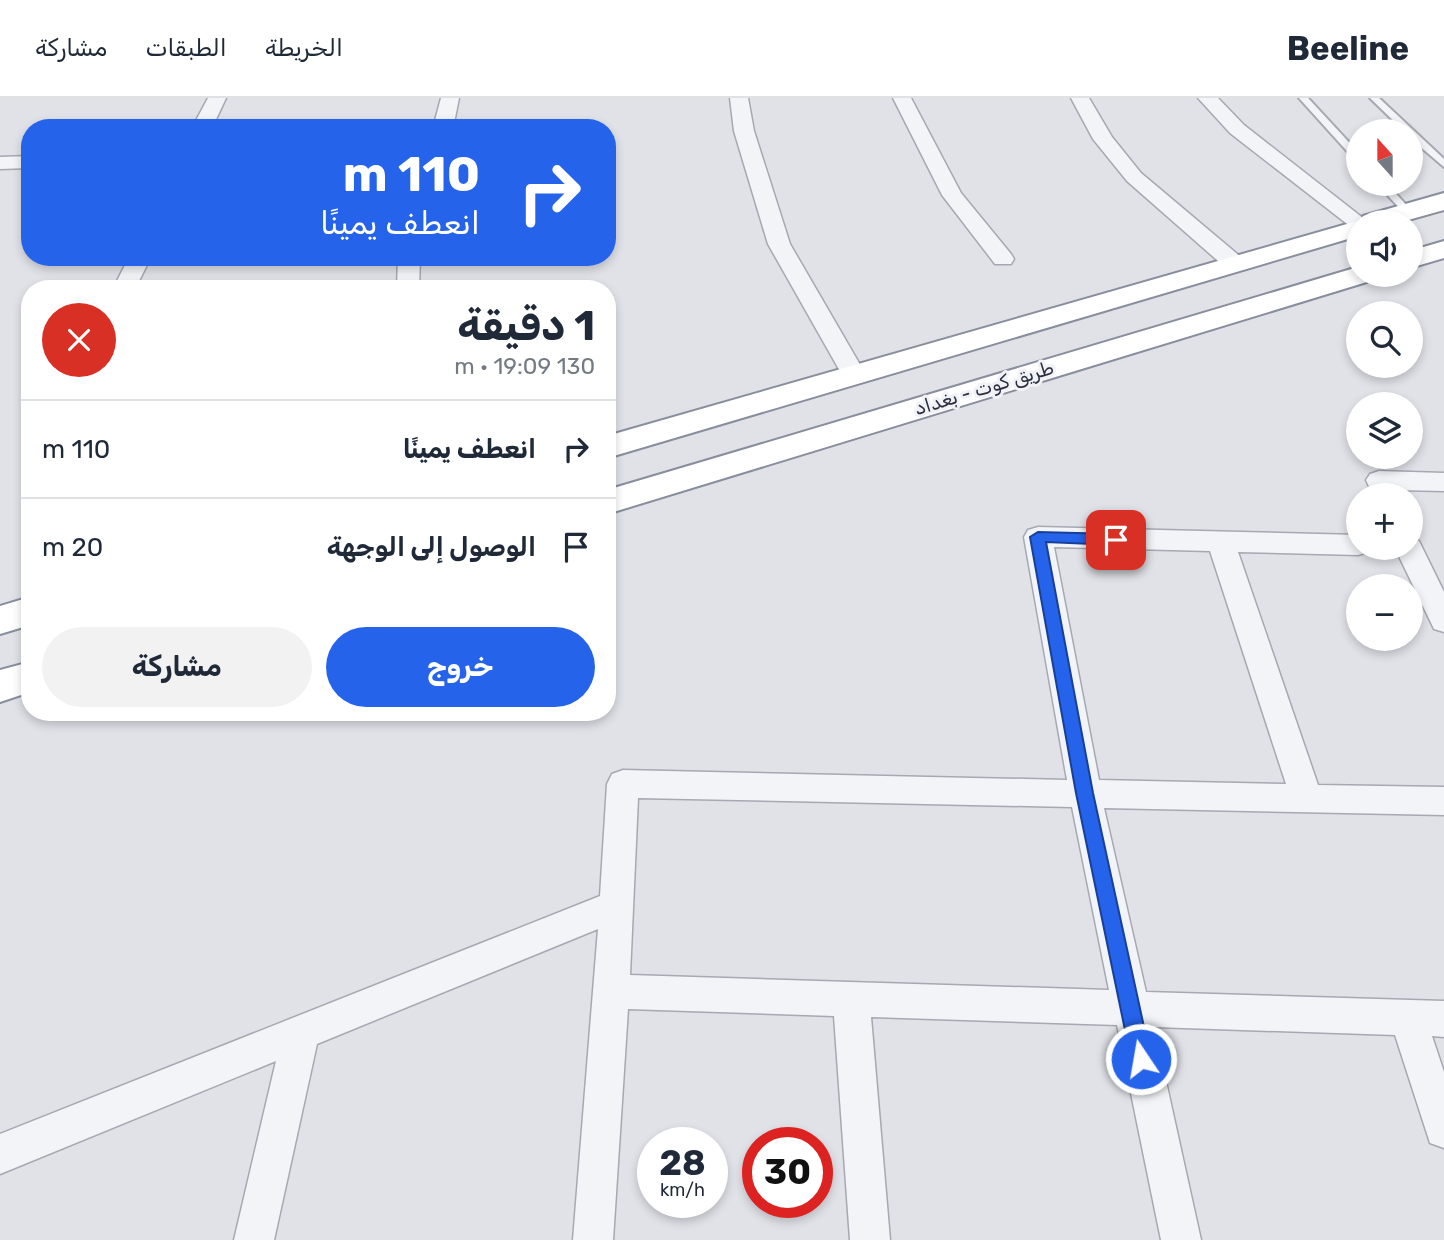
<!DOCTYPE html>
<html lang="ar">
<meta charset="utf-8">
<style>
body{margin:0;font-family:Rubik,Cairo,sans-serif;background:#f2f2f3;color:#1f2937;direction:rtl;height:100vh;display:flex;flex-direction:column;font-size:26px;white-space:nowrap}
*{box-sizing:border-box;margin:0}
p{font-size:23px;color:#747a83}
.icon{flex:none;width:38px;height:38px;fill:none;stroke:currentColor;stroke-width:2;stroke-linecap:round;stroke-linejoin:round}
.map{position:relative;flex:1;overflow:hidden;direction:ltr}
.drawer{position:absolute;left:21px;top:182px;width:595px;height:441px;display:flex;flex-direction:column;background:#fff;border-radius:28px;box-shadow:0 4px 10px #0003;direction:rtl}
.drawer>*{flex:none}
.hud{position:absolute;left:21px;top:21px;width:595px;height:147px;border-radius:28px;box-shadow:0 4px 10px #0003;direction:rtl;background:#2563eb;color:#fff;overflow:hidden}
.needle{width:46px;rotate:339deg}
.fabs{position:absolute;left:1346px;top:21px;display:grid;gap:14px}
.fabs a{display:grid;place-items:center;width:77px;height:77px;border-radius:50%;background:#fff;box-shadow:0 4px 10px #0003;font-size:35px}
.speed{position:absolute;left:637px;top:1029px;display:flex;gap:14px;font-size:35px;font-weight:700;text-align:center}
.speed>*{display:grid;place-content:center;width:91px;height:91px;border-radius:50%;background:#fff;box-shadow:0 4px 10px #0003;line-height:1}
.speed small{font-size:18px;font-weight:400}
.speed .limit{border:10px solid #d22;background:#fff;color:#111}
.pin{position:absolute;display:grid;place-items:center;width:60px;height:60px;color:#fff;margin:-30px;border-radius:14px;box-shadow:0 4px 10px #0006}
.me{position:absolute;width:77px;margin:-38px;rotate:348deg;stroke-linejoin:round;filter:drop-shadow(0 0 5px #0008)}
.turn{display:flex;align-items:center;gap:24px;height:147px;padding:0 21px;font-size:32px}
.turn .icon{width:91px;height:91px;stroke-width:2.5}
.turn b{display:block;font-size:49px;line-height:60px}
.round{display:grid;place-items:center;flex:none;width:74px;height:74px;border-radius:37px;background:#f2f2f3}
.summary{display:flex;align-items:center;justify-content:space-between;height:119px;padding:0 21px}
h1{font-size:42px;font-weight:700;line-height:52px}
.action{display:flex;gap:14px;margin-top:auto;padding:14px 21px}
.action a{flex:1;height:80px;border-radius:42px;background:#2563eb;color:#fff;font-size:28px;font-weight:700;line-height:80px;text-align:center}
.action a+a{background:#f2f2f3;color:#1f2937}
ul{padding:0;list-style:none}
li{display:flex;align-items:center;gap:21px;height:98px;padding:0 21px;border-top:2px solid #e0e1e3}
li div{flex:1}
li b{display:block;font-size:26px}
li em{font-style:normal}
header{display:flex;align-items:center;gap:42px;box-sizing:border-box;height:98px;padding:0 35px;background:#fff;border-bottom:2px solid #e0e1e3}
header strong{font-size:33px}
nav{display:flex;gap:38px;margin-inline-start:auto;font-size:24px}
.map>svg:first-child{display:block}
</style>
<header>
<strong>Beeline</strong>
<nav><a>الخريطة</a><a>الطبقات</a><a>مشاركة</a></nav>
</header>
<div class="map">
<svg width="1444" height="1142" viewBox="0 0 1444 1142">
<rect width="100%" height="100%" fill="#e1e2e8"/>
<g fill="none" stroke-linecap="round" stroke-linejoin="round">
<defs>
<path id="service" d="M1299,0H1308L1358,54V63L1355,62Z
M1370,0H1379L1444,61V69L1410,40V33H1404Z
M1377,86H1387L1411,112V116H1405Z"/>
<path id="minor" d="M208,0H226L212,30H192Z
M441,0H459L453,30H433Z
M730,0H748L754,33L790,146L866,277L863,282L854,285L845,282L768,146L734,33Z
M893,0H911L961,95L1011,156L1014,161L1011,166H995L942,97Z
M1071,0H1089L1112,39L1141,75L1242,160L1245,165L1242,170H1226L1127,83L1093,41Z
M1198,0H1218L1244,27L1368,124H1358V131L1351,129L1230,35Z
M30,58V70L0,71V59Z
M129,159H151L135,191H113Z
M398,159H420L419,191H397Z
M1379,373L1444,375V393L1397,392L1399,397H1373L1366,382L1370,376Z
M1038,429L1358,437V450H1370L1368,454L1358,457L1238,454L1318,687L1444,689V717L1104,710L1146,894L1444,903V939L1432,938L1444,974V1050L1430,1045L1395,937L1154,929L1201,1142H1161L1117,927L871,919L890,1142H850L834,918L628,911L613,1142H573L598,831L317,946L274,1142H234L276,963L0,1076V1036L600,798L607,686L612,676L623,672L1067,682L1024,439L1028,432ZM1054,449L1210,453L1286,686L1099,682ZM638,700L1072,709L1109,892L630,877Z
M1410,440L1419,443L1444,494V534L1434,531L1395,450H1410Z"/>
<path id="trunk" d="M1444,95V112L1401,124H1358V138L607,360V338L1361,122L1363,118Z
M1444,143V160L1410,170V153Z
M1358,169V177H1374L1370,183L607,416V392Z
M30,499V527L0,536V508Z
M30,564V594L0,604V572Z"/>
</defs>
<use href="#service" stroke="#a6a8b2" stroke-width="4"/>
<use href="#minor" stroke="#a6a8b2" stroke-width="3"/>
<use href="#trunk" stroke="#898e9e" stroke-width="4"/>
<use href="#service" fill="#f3f4f7" fill-rule="evenodd"/>
<use href="#minor" fill="#f3f4f7" fill-rule="evenodd"/>
<use href="#trunk" fill="#fff" fill-rule="evenodd"/>
</g>
<path fill="#2563eb" stroke="#184099" stroke-width="2" d="M1038,434L1116,436L1124,442L1116,447L1046,444L1093,695L1151,961L1148,968L1141,971L1134,968L1131,961L1076,695L1030,439Z"/>
<g text-anchor="middle" dominant-baseline="central" stroke-width="6" stroke-linejoin="round" paint-order="stroke">
<g font-size="19" fill="#2a2e3f" stroke="#f0f2f6">
<text transform="translate(984 290) rotate(-17)">طريق كوت - بغداد</text>
</g>
</g>
</svg>
<div class="fabs">
<a><svg class="needle" viewBox="-14 -14 28 28"><path d="M0-13l5 13h-10z" fill="#e53935"/><path d="M0 13l5-13h-10z" fill="#747a83"/></svg></a>
<a><svg class="icon" aria-label="sound" viewBox="0 0 24 24"><path d="M4 9h4l5-4v14l-5-4H4zM17 9q2 3 0 6"/></svg></a>
<a><svg class="icon" aria-label="search" viewBox="0 0 24 24"><circle cx="10" cy="10" r="6"/><path d="M15 15l6 6"/></svg></a>
<a><svg class="icon" aria-label="layers" viewBox="0 0 24 24"><path d="M12 4l9 5-9 5-9-5zM3 14l9 5 9-5"/></svg></a>
<a>+</a>
<a>−</a>
</div>
<div class="speed"><div>28<small>km/h</small></div><div class="limit">30</div></div>
<div class="pin" style="left:1116px;top:442px;background:#d93025"><svg class="icon" aria-label="arrive" viewBox="0 0 24 24"><path d="M6 21V4h12l-3 4 3 4H6"/></svg></div>
<svg class="me" style="left:1141px;top:961px" viewBox="-20 -20 40 40"><circle r="17" fill="#2563eb" stroke="#fff" stroke-width="3"/><path d="M0-11L8 9 0 5-8 9z" fill="#fff"/></svg>
<div class="hud">
<div class="turn"><svg class="icon" aria-label="right" viewBox="0 0 24 24"><path d="M7 20v-9h11M14 6l5 5-5 5"/></svg><div><b>110 m</b>انعطف يمينًا</div></div>
</div>
<section class="drawer">
<div class="summary"><div><h1>1 دقيقة</h1><p>130 m · 19:09</p></div><a class="round" style="background:#d93025;color:#fff"><svg class="icon" aria-label="close" viewBox="0 0 24 24"><path d="M6 6l12 12M18 6L6 18"/></svg></a></div>
<ul>
<li><svg class="icon" aria-label="right" viewBox="0 0 24 24"><path d="M7 20v-9h11M14 6l5 5-5 5"/></svg><div><b>انعطف يمينًا</b></div><em>110 m</em></li>
<li><svg class="icon" aria-label="arrive" viewBox="0 0 24 24"><path d="M6 21V4h12l-3 4 3 4H6"/></svg><div><b>الوصول إلى الوجهة</b></div><em>20 m</em></li>
</ul>
<div class="action"><a>خروج</a><a>مشاركة</a></div>
</section>
</div>
